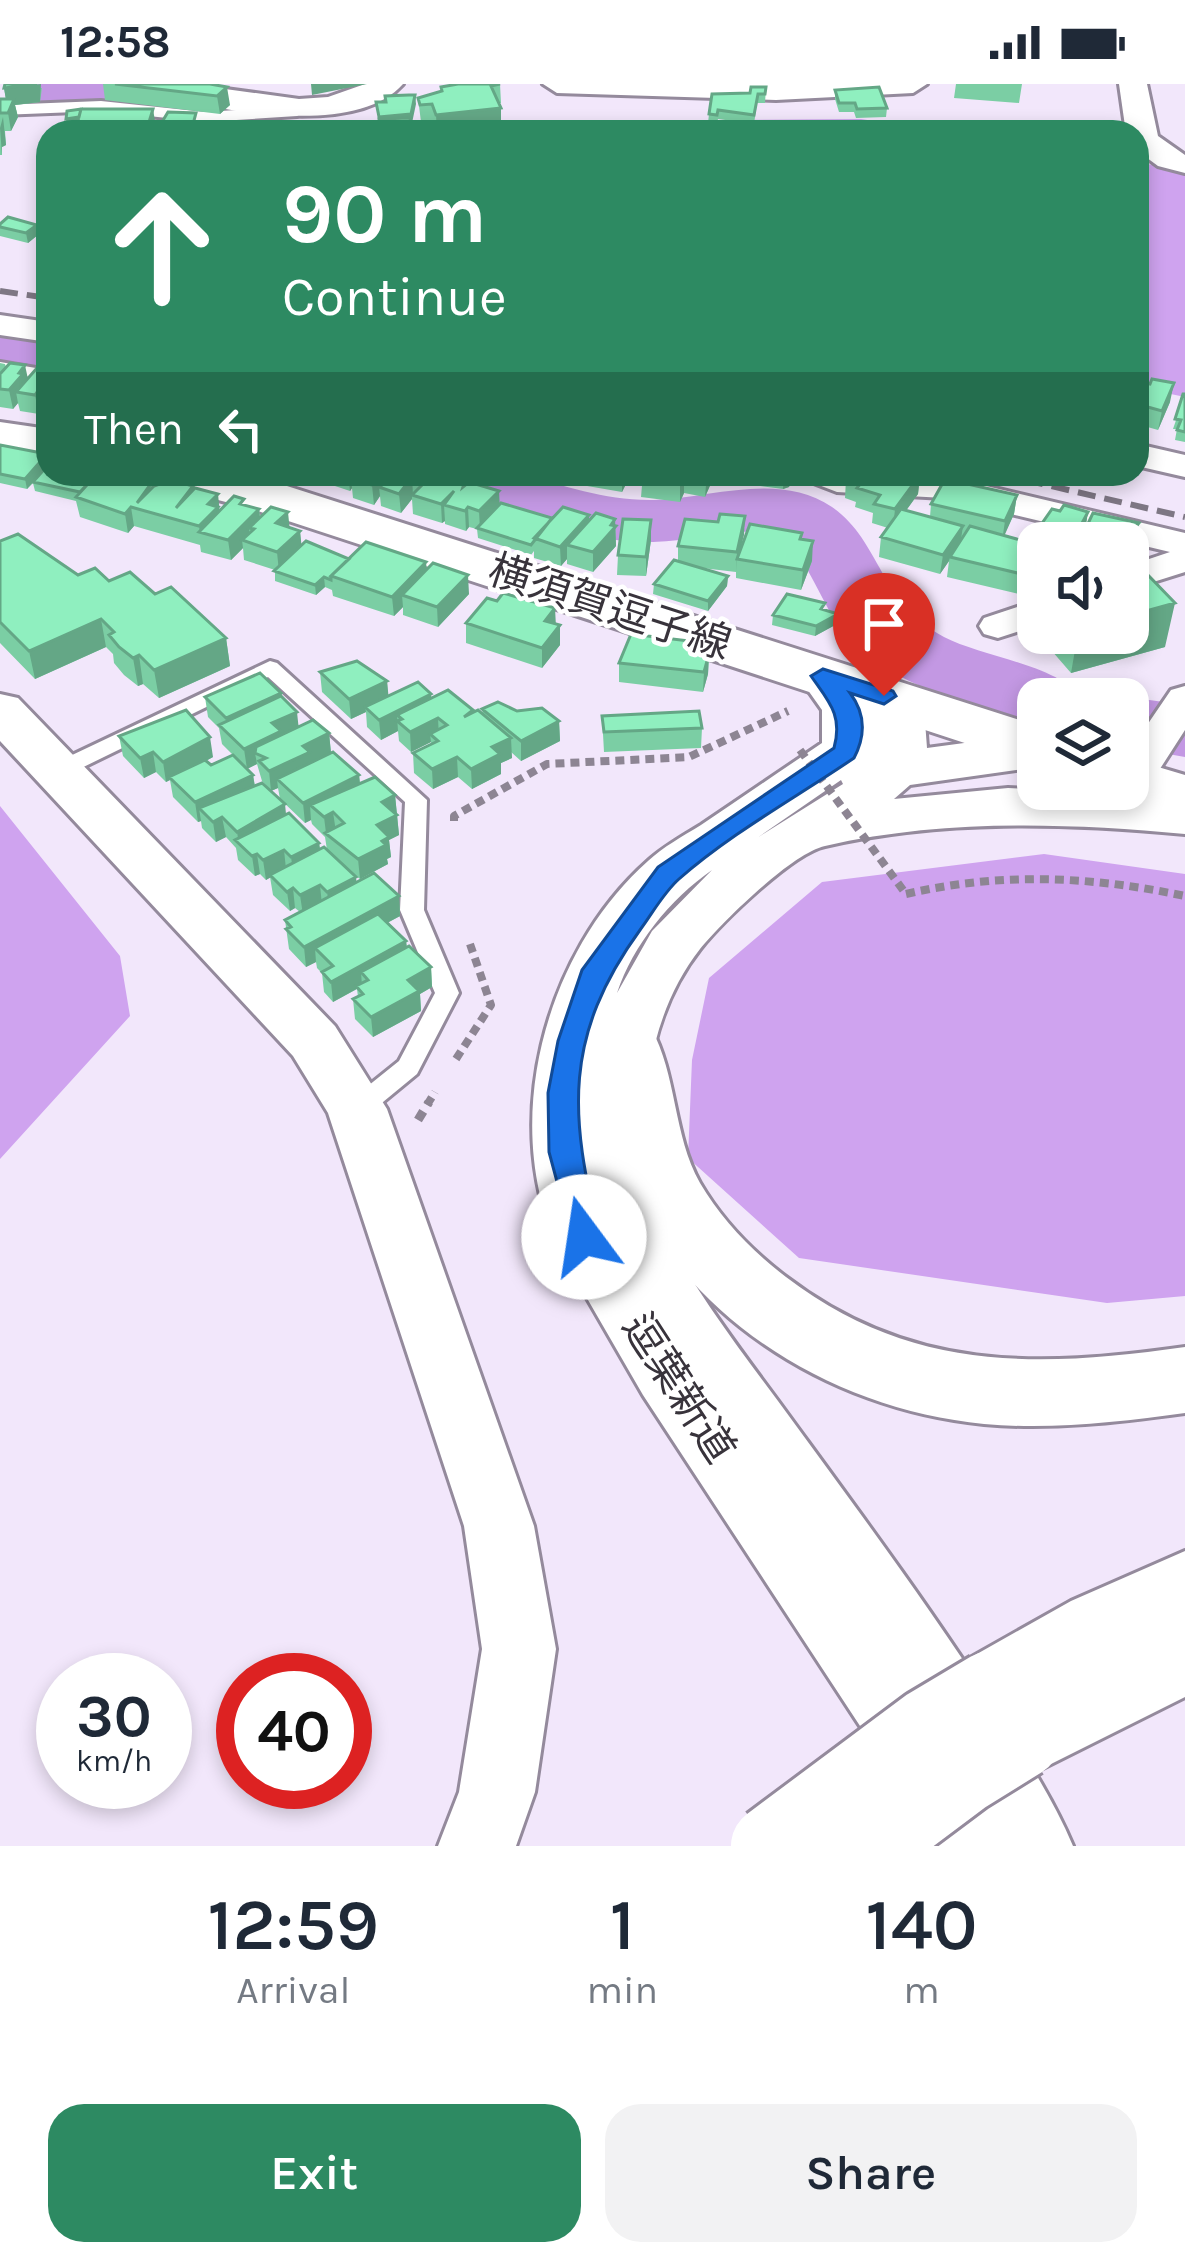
<!DOCTYPE html>
<meta charset="utf-8">
<style>
body{margin:0;font-family:Karla,"Noto Sans JP",sans-serif;background:#f2f2f3;color:#1f2937;height:100vh;display:flex;flex-direction:column;font-size:45px;white-space:nowrap}
*{box-sizing:border-box;margin:0}
p{font-size:39px;color:#747a83}
.icon{flex:none;width:66px;height:66px;fill:none;stroke:currentColor;stroke-width:2;stroke-linecap:round;stroke-linejoin:round}
.map{position:relative;height:1762px;overflow:hidden}
.drawer{display:flex;flex-direction:column;background:#fff;flex:1}
.drawer>*{flex:none}
.guide{position:absolute;left:36px;top:36px;width:1113px;height:366px;border-radius:36px;box-shadow:0 6px 18px #0003;background:#2d8a62;color:#fff;overflow:hidden}
.fabs{position:absolute;left:1017px;top:438px;display:grid;gap:24px}
.fabs a{display:grid;place-items:center;width:132px;height:132px;border-radius:24px;background:#fff;box-shadow:0 6px 18px #0003;font-size:60px}
.speed{position:absolute;left:36px;top:1569px;display:flex;gap:24px;font-size:60px;font-weight:700;text-align:center}
.speed>*{display:grid;place-content:center;width:156px;height:156px;border-radius:50%;background:#fff;box-shadow:0 6px 18px #0003;line-height:1}
.speed small{font-size:30px;font-weight:400}
.speed .limit{border:18px solid #d22;background:#fff;color:#111}
.pin{position:absolute;display:grid;place-items:center;width:102px;height:102px;color:#fff;margin:-123px -51px;border-radius:50% 50% 50% 0;rotate:-45deg;box-shadow:0 0 12px #0007}
.pin .icon{rotate:45deg}
.me{position:absolute;width:132px;margin:-66px;rotate:346deg;stroke-linejoin:round;filter:drop-shadow(0 0 9px #0008)}
.turn{display:flex;align-items:center;gap:42px;height:252px;padding:0 48px;font-size:54px}
.turn .icon{width:156px;height:156px;stroke-width:2.5}
.turn b{display:block;font-size:84px;line-height:102px}
.then{display:flex;align-items:center;height:114px;padding:0 48px;background:#0003;gap:24px;font-size:45px}
.eta{display:flex;justify-content:space-evenly;align-items:center;height:204px;text-align:center}
.eta b{font-size:72px;font-weight:600;line-height:84px}
.button{display:flex;gap:24px;margin-top:auto;padding:24px 48px}
.button a{flex:1;height:138px;border-radius:36px;background:#2d8a62;color:#fff;font-size:48px;font-weight:600;line-height:138px;text-align:center}
.button a+a{background:#f2f2f3;color:#1f2937}
.status{display:flex;justify-content:space-between;align-items:center;height:84px;padding:0 60px;background:#fff;direction:ltr}
.status svg{height:33px;fill:currentColor}
.map>svg:first-child{display:block}
</style>
<div class="status"><b>12:58</b><svg viewBox="0 0 49 12"><path d="M0 12V9h3v3zM5 12V6h3v6zM10 12V3h3v9zM15 12V0h3v12zM26 1h20v11H26zM47 4h2v5h-2z"/></svg></div>
<div class="map">
<svg width="1185" height="1762" viewBox="0 0 1185 1762">
<rect width="100%" height="100%" fill="#f2e7fb"/>
<path fill="#cfa3ef" d="M861,35L942,48H539L568,37Z
M1137,78L1185,87V313L1137,303Z
M0,722L120,872L130,932L0,1075Z
M1044,770L1185,790V1212L1107,1219L799,1174L688,1074L692,976L709,894L822,798Z"/>
<g fill="none" stroke-linecap="round" stroke-linejoin="round">
<path fill="#c398e3" fill-rule="evenodd" d="M23,0H140C118,31 74,33 40,25Z
M0,243L48,250V288L0,281Z
M419,390C451,390 489,384 520,391C566,401 605,417 654,416C710,414 780,387 832,423C881,457 878,517 944,553C982,573 1060,581 1082,615H1038V638C972,621 885,602 841,545C818,514 807,468 773,448C732,444 694,457 653,458C603,460 447,431 419,390Z
M1128,613L1185,621V673L1128,663V615H1119Z"/>
<defs>
<path id="service" d="M101,17L205,28L297,22L305,27L297,32L205,38L101,27L0,31V21Z
M0,278L48,286V296L0,288Z
M270,577L277,579L427,716L424,826L459,909L417,990L366,1032H348L344,1025L348,1018L399,977L435,909L400,826L405,718L268,593L65,692L57,694L46,687L49,682Z"/>
<path id="minor" d="M131,0H189L299,15L328,13L365,0H403C352,58 200,22 135,6Z
M543,0H927L913,9L776,16L557,9Z
M1119,0H1147L1158,52L1185,71V89L1158,82L1139,68L1137,48H1127L1125,42Z
M0,231L48,238V258L0,251Z
M1137,360L1185,371V393L1137,382Z
M806,390L944,392L1185,449V488L1128,506V482L1170,468L944,414L837,408L811,398Z
M1038,516V541L998,554L984,550L979,542L984,534Z
M1185,602V646L1147,705L1132,709L1118,705H1128V669L1171,606Z"/>
<path id="tertiary" d="M823,576L841,581L862,607L866,601L884,596L902,601L925,637L927,664L1038,649V683L910,701L894,715L1008,704L1185,714V750C1064,739 943,735 825,762C792,769 721,839 700,865C644,936 631,1050 660,1134C678,1185 744,1271 778,1317C851,1417 925,1516 992,1620C1021,1666 1052,1712 1073,1762H932L902,1706L643,1311L562,1171C497,1045 544,869 648,777C663,763 683,752 701,741C741,714 782,686 822,659V626L798,592L805,581ZM841,696L843,700L757,754ZM712,786L652,847L617,909C633,861 670,815 712,786Z
M0,610L18,614L335,942L387,1025L534,1442L556,1565L535,1708L516,1762H438L459,1708L482,1565L464,1442L328,1029L293,972L0,657Z"/>
<path id="primary" d="M0,338L48,345V377L0,368Z
M153,390H241L287,402L1038,642V683L249,424L160,401Z
M1128,674L1185,691V734L1106,708L1104,705H1128Z"/>
<path id="motorway" d="M627,937L651,944C677,991 673,1051 700,1099C721,1135 753,1168 786,1193C910,1288 1037,1284 1185,1263V1329C1119,1338 1051,1346 984,1340C827,1325 673,1228 618,1076C604,1038 583,980 603,944Z
M1185,1467V1613L1021,1695L990,1683L977,1654L982,1644L961,1635L948,1607L961,1579L1071,1517Z"/>
</defs>
<use href="#service" stroke="#948a9c" stroke-width="6"/>
<use href="#minor" stroke="#948a9c" stroke-width="6"/>
<use href="#tertiary" stroke="#948a9c" stroke-width="6"/>
<use href="#primary" stroke="#948a9c" stroke-width="6"/>
<use href="#motorway" stroke="#948a9c" stroke-width="6"/>
<path stroke="#8d8593" stroke-width="8" stroke-dasharray="9 6" stroke-linecap="butt" d="M454,737V732L547,680L689,673L788,627
M906,810C1001,788 1090,792 1185,812
M456,975L491,921L470,860
M427,1021L435,1008"/>
<path stroke="#8d8593" stroke-width="9" stroke-dasharray="10 8" stroke-linecap="butt" d="M418,1036L429,1018"/>
<use href="#service" fill="#fff" fill-rule="evenodd"/>
<use href="#minor" fill="#fff" fill-rule="evenodd"/>
<use href="#tertiary" fill="#fff" fill-rule="evenodd"/>
<use href="#primary" fill="#fff" fill-rule="evenodd"/>
<use href="#motorway" fill="#fff" fill-rule="evenodd"/>
<path stroke="#7e7784" stroke-width="6" stroke-dasharray="18 9" stroke-linecap="butt" d="M0,207L48,214
M999,390L1185,433"/>
<defs>
<path id="motorway-bridge" d="M771,1762L929,1644L991,1607
M867,1762L963,1690L1021,1654"/>
</defs>
<use href="#motorway-bridge" stroke="#948a9c" stroke-width="86" stroke-linecap="butt"/>
<path stroke="#8d8593" stroke-width="8" stroke-dasharray="9 6" stroke-linecap="butt" d="M800,666L906,810"/>
<use href="#motorway-bridge" stroke="#fff" stroke-width="80"/>
</g>
<path fill="#7bcea4" fill-rule="evenodd" d="M103,0H210L230,21L220,30L105,16Z
M500,0L501,19H498L501,42L437,48L433,37L421,38L418,14L441,8V3Z
M956,0H1022L1019,19L954,14Z
M766,3L765,19H757L754,40L718,35L717,40L708,39L709,30Z
M4,4H42L40,18L15,21L18,33L11,47H5L6,61L2,63V71H0V15H6Z
M835,6L887,24L886,33L856,34L854,28H839L835,15Z
M0,140L37,141L39,150L28,159L0,152Z
M48,142V158L40,156L38,147Z
M0,279L5,280L6,283L28,294L48,285V332L45,321L39,330L20,327L18,319L13,325L0,323Z
M1137,304L1170,318L1158,346L1137,340Z
M1185,310V358L1175,356L1177,345H1173Z
M0,361L48,390H136L137,394L153,397L154,402L194,406L220,426L245,421L259,425L260,433L300,447L301,461L349,475L427,485L469,510L438,543L403,531V523L394,532L333,512L332,506L325,503L316,511L275,497V486L244,476L243,464L231,476L201,468L200,461L134,442L128,449L80,433L76,417L35,407L33,399L27,405L0,399Z
M316,390H445L499,421L552,434L589,437L615,435L616,462L593,488L567,480V475L561,482L534,474V467L531,471L478,454L477,445L469,443L466,447L445,440V437L442,439L413,430L412,415L401,429L381,422L380,412L374,421L353,414L352,404L350,407L329,400V391L326,393Z
M509,390H558L553,398Z
M564,390H631L622,408L564,398Z
M643,390H713L712,397L705,413L684,409L680,418L641,413Z
M723,390H794L789,403L783,405L722,397Z
M920,391L918,410L906,426L930,433L931,420L1017,411L1014,430L1004,451L1036,460L1038,445L1060,427L1088,428L1085,445L1139,439L1135,459L1128,468V459H1081L1082,451L1078,459H1038L1027,512L947,493L949,477L940,490L879,473L881,453L888,444L872,439L873,429L855,423L856,418L845,414L846,395Z
M745,432L741,464L802,449V455L812,477L801,506L736,494V485V488L702,484L728,492L727,502L708,527L653,510L654,500L678,477V462L718,438Z
M651,456L646,492L617,491L618,471Z
M0,457L78,491L109,497L155,510L226,554L230,582L159,614L143,600L138,602L124,591L114,579L113,570L106,563L35,595L0,559Z
M497,517L556,540L560,561L542,584L466,559V539Z
M824,526L838,530L837,540L815,552L772,541L773,531Z
M1046,549H1128L1165,563L1071,589L1045,559Z
M706,559V569L709,570L708,590L703,608L619,598V579Z
M320,588L387,597L388,612L432,614L473,629L483,630L482,625L517,627L559,637L560,657L521,677L511,668L512,674L501,679V690L472,705L458,693L433,705L414,689L413,669L431,660V658L411,668L399,657L398,647L381,656L367,643L366,628L351,635L322,608Z
M281,609L282,613L299,642L329,649L331,669L359,691L360,699L395,711L399,751L389,756L391,773L387,775L388,780L360,795L348,785L356,799L399,812L400,832L387,839L406,857L407,863L431,883L432,903L420,910L421,927L373,953L355,935L353,915L358,913L357,905L333,918L324,908L322,889L317,884L316,878L306,883L289,865L285,836L300,828L295,824L290,827L273,811L270,793L266,796L260,790L255,792L238,776L236,764L226,753L216,758L202,744L201,737L198,738L173,713L170,696L166,698L156,688L144,694L123,672L119,652L213,673L206,677L211,681L233,671L222,660L219,644L208,633L205,613ZM257,680L262,697L271,707L278,704L280,715L305,739L311,736L312,740L325,753L327,766L320,765L319,759L255,702L253,691L247,685Z
M602,632L702,644L701,664L604,668Z"/>
<path fill="#64a786" d="M41,0L40,18L15,21L18,33L11,47L4,4Z
M311,0H367L312,11Z
M227,3L230,21L220,30L217,12Z
M415,11L416,20L412,39L379,42V33Z
M501,24V42L437,48L436,31Z
M153,25L156,43L154,48H146Z
M86,32L88,42L67,45L66,35Z
M3,33L6,61L2,63V71L0,44Z
M37,141L39,150L28,159L26,149Z
M25,281L29,300L16,308L18,319L13,325L9,306Z
M48,292V314L44,313L45,321L39,330L35,311Z
M1174,299L1170,318L1158,346L1162,327Z
M47,370L48,381L27,405L25,395Z
M348,390H363L351,395L352,404L350,407Z
M380,390H387L388,401L379,403L380,412L374,421L372,401Z
M622,390H631L622,408Z
M684,390V409L680,418V399Z
M707,390H713L712,397L705,413Z
M784,390H794L789,403L783,405Z
M920,391L918,410L893,445L895,425Z
M412,393L413,411H412V415L401,429L399,410Z
M454,407L444,421L445,437L442,439L441,420Z
M499,407L500,426L480,446L479,427Z
M218,410L220,430L200,449L199,442L208,420Z
M1017,411L1014,430L1002,457L1005,437Z
M131,423L134,442L128,449L125,430Z
M468,423L469,443L466,447L465,427Z
M259,425L261,444H249L250,456H242L243,464L231,476L228,456Z
M288,428L290,448L276,439Z
M1088,428L1085,447L1078,459H1073Z
M589,431V450L567,461V475L561,482L560,463Z
M745,432L744,451L738,475H737L736,488L737,468Z
M615,435L616,462L593,488V468Z
M651,436V456L646,492V473Z
M1139,439L1135,459L1128,468V459H1124V457Z
M963,442L960,462L950,473L949,477L940,490L943,471Z
M300,447L302,466L279,488L277,468Z
M813,457L812,477L801,506L803,486Z
M426,478L428,497L402,511L403,523L394,532L392,513Z
M468,491L469,510L438,543L437,523Z
M728,492L727,502L708,527V517Z
M324,493L325,503L316,511L315,501Z
M1175,519L1165,563L1071,589L1078,549H1128V532Z
M555,524L556,543L545,537Z
M838,530L837,540L815,552L816,542Z
M101,535L106,563L35,595L29,567Z
M560,541V561L542,584V564Z
M226,554L230,582L159,614L154,586Z
M709,570L708,590L703,608L704,588Z
M139,571L143,600L138,602L133,574Z
M387,597L389,617L365,623L366,628L351,635L349,615Z
M281,609L284,629L229,650L226,634Z
M431,610L433,630L397,631L398,647L381,656L379,636Z
M297,628L299,647L255,669L257,680L247,685L244,665L272,639Z
M438,634L439,654L430,650L431,658L411,668L410,648Z
M559,637L560,657L521,677V657Z
M329,649L331,669L277,695L278,704L271,707L269,687L303,662Z
M210,653L213,673L172,695L169,693L170,696L166,698L163,678Z
M511,654L512,674L501,679V690L472,705L471,685L492,663Z
M153,668L156,688L144,694L140,674Z
M457,673L458,693L433,705L432,685Z
M253,691L256,711L199,724L201,737L198,738L195,718Z
M359,691L361,711L310,721L311,736L305,739L303,719Z
M395,711L397,731L382,718Z
M285,720L287,740L239,760L237,748Z
M333,728L336,748L326,749L324,733Z
M397,731L399,751L389,756L391,773L387,775L388,780L360,795L358,775L377,741Z
M222,733L226,753L216,758L213,738Z
M319,759L322,779L294,793L291,773Z
M284,766L286,785L266,796L263,776Z
M257,770L260,790L255,792L252,772Z
M356,793L358,813L330,828L327,808Z
M320,801L322,821L303,831L300,811Z
M293,804L295,824L290,827L287,808Z
M399,812L400,832L324,873L315,864L316,878L306,883L304,863Z
M406,857L408,877L368,896L361,888L362,902L333,918L331,898Z
M431,883L432,903L420,910L421,927L373,953L371,933L408,896Z"/>
<path fill="#8fefbf" stroke="#64a786" stroke-width="3" d="M5,0H37L4,4Z
M115,0H210L227,3L217,12Z
M458,0H500L491,2L501,24L436,31L432,20L420,21L418,14L442,7L441,3Z
M751,3H766L765,10H758L754,31L718,26L717,31L709,30L712,10L750,9Z
M879,3L887,24L857,25L855,19H839L835,6Z
M409,11H415L411,30L379,33L376,18H386L385,12Z
M0,15H14L8,29H0Z
M81,25H153L146,48H75Z
M81,25L79,33L66,35L67,27Z
M168,28L196,29L191,48H156Z
M410,34L411,42L407,43L408,48H381L379,35Z
M8,133L37,141L26,149L0,143V140Z
M10,279L25,281L19,289L23,290L9,306L0,305V290Z
M37,284L48,285V292L35,311L16,308Z
M1152,295L1174,299L1162,327L1137,320V304L1140,298L1150,300Z
M1183,310H1185V348L1177,346L1181,336L1175,335Z
M0,361L47,370L25,395L0,390Z
M48,381V390H97L80,408L33,398Z
M97,390L105,392L125,390L153,397L137,419L154,402L171,396L193,402L176,424L195,404L218,410L208,420L218,423L199,442L131,423L125,430L76,413Z
M357,390H380L372,401L351,395Z
M398,390H430L428,392L445,390L465,397L463,403L469,398L499,407L479,427L468,423L465,427L444,421L454,407L441,420L412,411L425,398L412,393L399,410L379,403Z
M643,390H707L706,393L684,390L680,399L642,393Z
M850,390H885L896,393L901,390L920,391L895,425L874,420L880,411L857,404L861,399L846,395Z
M945,395L1017,411L1005,437L931,420Z
M234,412L244,415L240,420L259,425L228,456L199,448Z
M501,419L552,434L531,461L477,444Z
M1064,421L1088,428L1074,454L1038,445L1052,425L1060,427Z
M271,423L288,428L276,439L300,447L277,468L242,456L254,445L249,444Z
M563,423L589,431L560,463L534,454Z
M901,425L963,442L943,471L881,453Z
M596,429L615,435L611,441L616,442L593,468L567,461Z
M1093,429L1139,439L1124,457L1083,450Z
M720,430L745,432L737,468L678,462L685,435L718,438Z
M623,435L651,436L646,473L618,471Z
M750,440L802,449L800,455L813,457L803,486L737,475Z
M970,442L1038,461L1030,492L950,473Z
M18,450L78,491L95,484L109,497L130,488L155,510L171,503L226,554L154,586L139,571L133,574L119,563L109,551L114,548L101,535L29,567L0,538V457Z
M306,457L349,475L331,492V496L324,493L315,501L274,487Z
M366,458L426,478L392,513L331,492Z
M674,476L728,492L708,517L654,500Z
M433,479L468,491L437,523L402,511Z
M1147,490L1175,519L1128,532V495Z
M503,509L555,524L545,537L560,541L542,564L466,539L487,514L497,517Z
M787,510L825,519L821,525L838,530L816,542L773,531Z
M631,550L706,559L704,569L709,570L704,588L619,579Z
M357,577L387,597L349,615L320,588Z
M260,589L281,609L226,634L205,613Z
M418,598L431,610L379,636L365,623Z
M448,606L473,626L464,633L478,626L511,654L492,663L500,670L471,685L457,673L432,685L413,669L438,657L430,650L447,641L438,634L410,648L397,637L402,635L397,631Z
M281,612L297,628L272,639L281,647L244,665L219,641Z
M498,618L517,627L542,624L559,637L521,657L482,625Z
M186,626L210,653L163,678L153,668L140,674L119,652Z
M699,627L702,644L604,648L602,632Z
M313,636L329,649L303,662L310,668L269,687L259,677L266,674L255,669L256,663Z
M333,668L359,691L303,719L277,695Z
M233,671L253,691L195,718L169,693L205,676L211,681Z
M375,693L395,711L382,718L397,731L377,741L389,753L382,757L386,761L358,775L325,749L344,739L333,728L324,733L310,721Z
M262,699L285,720L237,748L222,733L213,738L199,724Z
M289,729L319,759L291,773L284,766L263,776L257,770L252,772L235,756Z
M324,763L356,793L327,808L320,801L300,811L293,804L287,808L270,791Z
M374,789L399,812L304,863L286,845L291,843L285,836Z
M378,830L406,857L331,898L322,888L333,882L315,864Z
M409,862L431,883L408,896L419,907L371,933L353,915L363,910L356,902L368,896L361,888Z"/>
<path fill="#1a73e8" stroke="#114b97" stroke-width="3" d="M823,585L893,607L896,612L884,620L850,609C866,630 866,651 854,674C797,713 731,749 679,795C664,808 652,830 640,846C563,952 569,1032 600,1153L595,1161H574L549,1068L548,1009L558,957L582,886L658,783L834,664C843,631 829,618 811,592Z"/>
<g text-anchor="middle" dominant-baseline="central" stroke-width="9" stroke-linejoin="round" paint-order="stroke">
<g font-size="42" fill="#38333b" stroke="#fff">
<text transform="translate(610 523) rotate(18)">横須賀逗子線</text>
<text transform="translate(679 1304) rotate(57)">逗葉新道</text>
</g>
</g>
</svg>
<div class="fabs">
<a><svg class="icon" aria-label="sound" viewBox="0 0 24 24"><path d="M4 9h4l5-4v14l-5-4H4zM17 9q2 3 0 6"/></svg></a>
<a><svg class="icon" aria-label="layers" viewBox="0 0 24 24"><path d="M12 4l9 5-9 5-9-5zM3 14l9 5 9-5"/></svg></a>
</div>
<div class="speed"><div>30<small>km/h</small></div><div class="limit">40</div></div>
<div class="pin" style="left:884px;top:612px;background:#d93025"><svg class="icon" aria-label="arrive" viewBox="0 0 24 24"><path d="M6 21V4h12l-3 4 3 4H6"/></svg></div>
<svg class="me" style="left:584px;top:1153px" viewBox="-20 -20 40 40"><circle r="19" fill="#fff"/><path d="M0-13L10 11 0 6-10 11z" fill="#1a73e8"/></svg>
<div class="guide">
<div class="turn"><svg class="icon" aria-label="ahead" viewBox="0 0 24 24"><path d="M12 20V5M6 11l6-6 6 6"/></svg><div><b>90 m</b>Continue</div></div>
<div class="then">Then<svg class="icon" aria-label="left" viewBox="0 0 24 24"><path d="M17 20v-9H6M10 6l-5 5 5 5"/></svg></div>
</div>
</div>
<section class="drawer">
<div class="eta">
<div><b>12:59</b><p>Arrival</p></div>
<div><b>1</b><p>min</p></div>
<div><b>140</b><p>m</p></div>
</div>
<div class="button"><a>Exit</a><a>Share</a></div>
</section>
